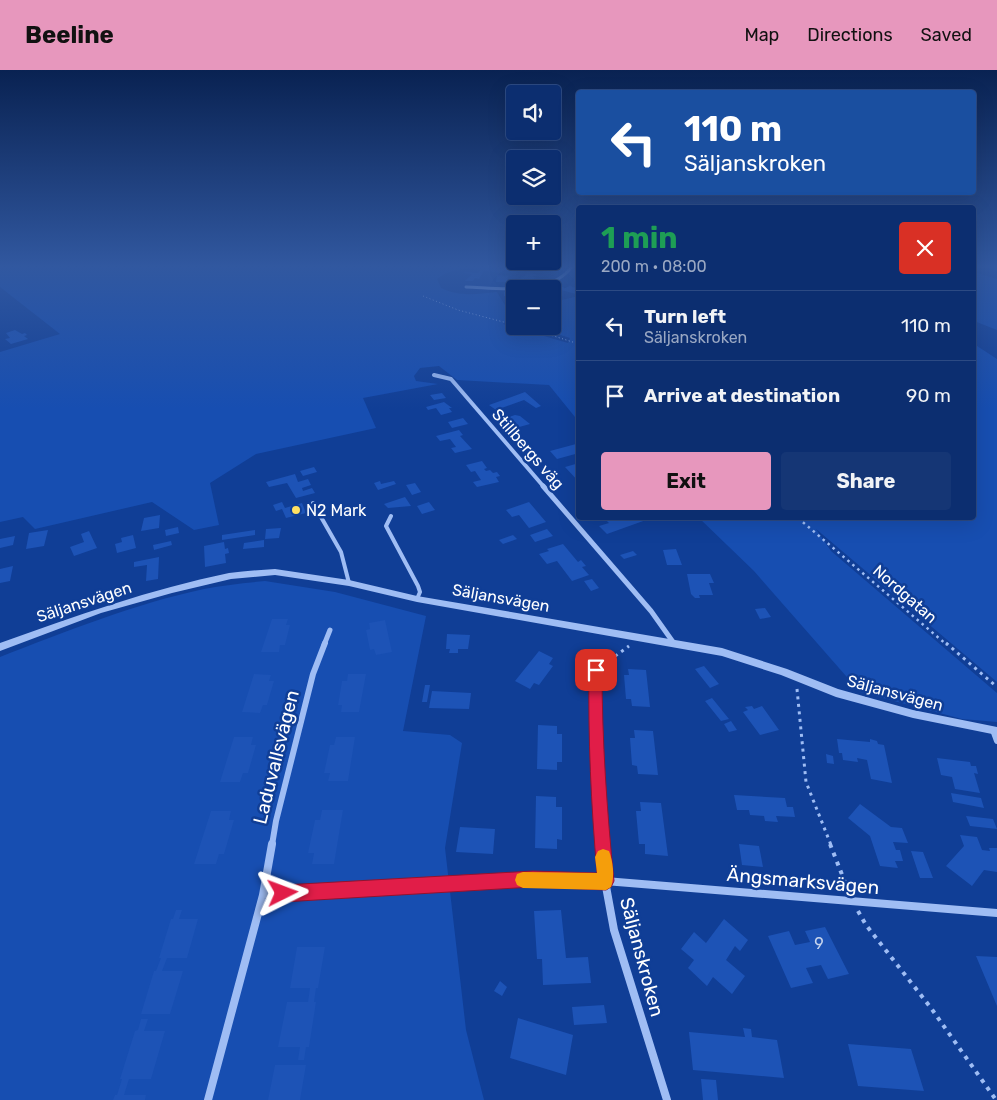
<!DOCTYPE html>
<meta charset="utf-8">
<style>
body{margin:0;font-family:Rubik,sans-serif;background:#153675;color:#f1f3f6;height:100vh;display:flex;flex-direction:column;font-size:19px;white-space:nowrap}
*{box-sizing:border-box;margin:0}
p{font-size:16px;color:#9aa8c3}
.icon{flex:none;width:28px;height:28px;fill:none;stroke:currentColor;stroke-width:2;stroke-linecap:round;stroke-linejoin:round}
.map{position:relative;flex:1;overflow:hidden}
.sheet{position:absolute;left:576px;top:135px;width:400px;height:315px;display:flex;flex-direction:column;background:#0c2e70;border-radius:5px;box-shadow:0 5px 20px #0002,0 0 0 1px #2c4a83}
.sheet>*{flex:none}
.banner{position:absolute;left:576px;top:20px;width:400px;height:105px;border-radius:5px;box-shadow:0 5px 20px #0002,0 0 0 1px #2c4a83;background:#1a4fa0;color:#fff;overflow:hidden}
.buttons{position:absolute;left:506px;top:15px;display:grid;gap:10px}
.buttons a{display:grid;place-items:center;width:55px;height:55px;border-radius:5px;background:#0c2e70;box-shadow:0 5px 20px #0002,0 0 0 1px #2c4a83;font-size:25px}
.pin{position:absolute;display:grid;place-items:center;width:42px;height:42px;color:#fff;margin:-21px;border-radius:10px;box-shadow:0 2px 8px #0006}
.me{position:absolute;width:55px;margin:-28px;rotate:87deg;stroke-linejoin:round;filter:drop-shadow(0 0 4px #0008)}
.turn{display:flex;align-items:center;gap:18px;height:105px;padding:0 25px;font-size:22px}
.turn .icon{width:65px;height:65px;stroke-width:2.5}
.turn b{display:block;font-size:35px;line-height:42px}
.round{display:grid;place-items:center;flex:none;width:52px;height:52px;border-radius:5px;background:#153675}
.head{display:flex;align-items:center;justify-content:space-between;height:85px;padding:0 25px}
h1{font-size:30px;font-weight:700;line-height:38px;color:#1e9e55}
.primary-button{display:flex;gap:10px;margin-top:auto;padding:10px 25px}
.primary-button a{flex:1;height:58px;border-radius:5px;background:#e797bd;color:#111;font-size:20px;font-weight:700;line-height:58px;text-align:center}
.primary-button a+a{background:#153675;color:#f1f3f6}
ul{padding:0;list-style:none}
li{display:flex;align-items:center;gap:15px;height:70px;padding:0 25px;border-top:1px solid #2c4a83}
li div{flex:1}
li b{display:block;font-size:19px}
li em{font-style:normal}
header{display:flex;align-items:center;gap:30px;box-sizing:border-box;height:70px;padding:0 25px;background:#e797bd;color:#111}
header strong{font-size:24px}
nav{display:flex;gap:28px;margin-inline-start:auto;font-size:18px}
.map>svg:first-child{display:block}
</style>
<header>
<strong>Beeline</strong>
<nav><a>Map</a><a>Directions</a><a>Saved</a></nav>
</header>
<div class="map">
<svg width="997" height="1030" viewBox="0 0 997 1030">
<rect width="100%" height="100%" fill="#103e96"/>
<path fill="#174eb1" d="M0,195H526L525,200C498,212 468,186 437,209L441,218C460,227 476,224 497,222L506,237L515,236V253L507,251L503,254L568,273L570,268L532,256H552L553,232L579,226V352L549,315L457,310L439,296L420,298L414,306L416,311L438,314L363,328L376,358L256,384L210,413L219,455L194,460L152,432L35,459L23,447L0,452V282L60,264L0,217Z
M974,202L997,209V260L974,251Z
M974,274L997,289V612L816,459L831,481L997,623V652L962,649L860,622L754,501L699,448H974Z
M265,511L335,522L426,546L403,661L450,665L462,673L445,778L466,960L484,1030H0V587C67,561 134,534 204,519C224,515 245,513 265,511Z"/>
<path fill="#1d53b6" d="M979,195L997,196L994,197L997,198V201Z
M537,196L554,197L553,198H561V202L536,199Z
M480,200H484L479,209L475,208L473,211H465L472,204L464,203V202L478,203Z
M529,202L537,205L532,206L536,208L527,211L520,208L527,205L523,204Z
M497,205L508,206L507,212H496Z
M560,216L565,218L570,216L579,219V223L576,224L554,218Z
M504,222H513L515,233H509V226H504Z
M15,260L22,264L25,263L27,265L24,266L28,269L11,274L5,269L10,268L6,263Z
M525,322L541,336L536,338L524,330L496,340L489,335Z
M442,323L446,328L434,330L430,325Z
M444,332L452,338H449L452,342L441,345L436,338L428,340L426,337Z
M515,345L520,346L530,354L512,359L506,354L511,352L509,347Z
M463,348L468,354L452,358L448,352Z
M459,360L463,365L460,366L472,379L455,383L451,378L456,377L450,369L440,371L436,366Z
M576,374L579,376V383L557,389L550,381Z
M482,391L487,398L484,399L486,401L490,400L493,403L497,402L500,406L496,407L499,412L477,417L473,412L481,410L475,401L471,402L466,395Z
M579,393V412L565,397Z
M314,397L317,402L303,406L300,401Z
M295,404L298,412L308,409L311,415L302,418L303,421L312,418L315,423L296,428L287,413L269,417L266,412Z
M380,411L381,414L394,411L396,414L378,420L374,413Z
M415,413L421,422L412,425L406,415Z
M405,427L411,436L388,438L384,434Z
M282,432L285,438L302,433L306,443L286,448L282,439L276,441L273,435Z
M429,432L435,440L422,444L417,436Z
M529,432L546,452L529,458L519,445L512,447L506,440Z
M160,445L159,458L141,461L144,448Z
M604,448H644L646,450L607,464L599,456L609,453Z
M178,457L179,463L166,466L165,460Z
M281,458L279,468L265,469L266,459Z
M547,459L553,466L535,472L530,465Z
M48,460L44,476L26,479L29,463Z
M255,460V465L222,470V465Z
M89,461L97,478L74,486L70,477L84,472L81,464Z
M133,465L136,478L117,483L115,474L122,472L121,468Z
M513,465L517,469L503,474L499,470Z
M15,466L13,475L0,478V469Z
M264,470V477L243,479L244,473Z
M171,471L172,475L154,480L153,475Z
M224,472L225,479L228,478L229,483L225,484L226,493L205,497L204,476Z
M563,474L578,492L581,490L586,496L582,497L589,505L572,511L557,491L547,494L539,484L549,481L547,479Z
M676,479L682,495H667L663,480Z
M633,481L637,485L624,489L620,485Z
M159,487L158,509L146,511L147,495L134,497V492Z
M13,496L10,511L0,513V499Z
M687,504H710L714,513H709L713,525H699L700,528H695L691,524Z
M592,509L599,518L591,521L584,511Z
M765,538L771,547L760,549L755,539Z
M272,549H288L286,555H290L285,575H280L279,582H261Z
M385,550L392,582L376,585L374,579L370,580L366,560L370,559L369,553Z
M447,564L470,565L468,579H458V583H449L450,579H446Z
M539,581L553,588L549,594L553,596L539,615L534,613L530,619L515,611Z
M704,596L719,614L710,618L695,599Z
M628,599L646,600L650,637L632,636L631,629H626L624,605H629Z
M254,604L271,605L269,611H274L267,635H263L260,643L242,642Z
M348,604H366L359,642H341L342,635H338L342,611H347Z
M425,615H430L427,632H422Z
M432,621L471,623L469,639L429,638Z
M712,628L729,649L721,651L705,631Z
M752,636L754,639L762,636L779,660L760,665L743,642L748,640L745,637Z
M731,651L737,660L729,662L724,654Z
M538,655L557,656V664H562V692H557V700L537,699Z
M634,660L653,661L658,705L638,704L637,696L632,695L630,668H635Z
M234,667H253L251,675H256L248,703H243L240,712H220Z
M336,667H355L348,711H328L330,703H324L330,675H334Z
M837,669L870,672V669L877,671L878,674L884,675L892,713L871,709L867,690L857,688L858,692L843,690L842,683H839Z
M826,684L833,686L834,694L827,693Z
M937,688L970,692L971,696H976L978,704L974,703L980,723L955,719L952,707L941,705Z
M951,723L981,728L984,738L953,732Z
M734,725L785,728L787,737H793L795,747L776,746L778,752L765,751L764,746L750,745L749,740H737Z
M536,726L556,727V737H562V770L557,769V779L535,778Z
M640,732L661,733L668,786L645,784V774H639L636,741H641Z
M860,734L891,757L902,758L908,773L893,772L896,780H900L903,791H895L898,798L880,796L870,766L848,748Z
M322,740H343L334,794H312L314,783H308L315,750H320Z
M211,741H231L229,750H234L224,784H219L216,794H194Z
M966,746L993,749L997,759L970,756Z
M460,757L495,759L493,784L456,782Z
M960,765L977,767L982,780L990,781L989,778H997V802L984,800L972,816L946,796L964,776Z
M739,774L759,776L763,797L742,795Z
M911,781L923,782L933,808H920Z
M176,840H182L179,849H198L187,888H167L162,901H183L170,944H141L154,901H156L161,888H159L171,849H173Z
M561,840L566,888L588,887L591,913L543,915L542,889H537L534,841Z
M724,849L748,870L740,881L735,876L726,890L745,906L732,924L713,907L707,916L688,898L694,890L681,879L694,862L706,873Z
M825,857L849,904L828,909L821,895L806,898L813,913L791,918L768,866L789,861L795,875L810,872L805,861Z
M297,877H325L318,918H316L314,932H316L309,977H306L304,990H298L300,977H278L287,932H308L310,918H290Z
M976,886L997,887V936Z
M500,911L507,917L502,926L494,921Z
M604,935L607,953L574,955L572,937Z
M518,948L573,965L566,1005L510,988Z
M141,949H148L144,961H165L151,1009H129L124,1025H146L145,1030H113L115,1025H117L122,1009H120L135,961L138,960Z
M743,958L751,959L752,967L777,970L784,1008L693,1000L689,962L745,967Z
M848,974L911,979L924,1021L858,1016Z
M275,995H306L300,1030H268Z
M701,1009L716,1010L718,1030H703Z"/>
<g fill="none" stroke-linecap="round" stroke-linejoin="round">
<path stroke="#9fbdf4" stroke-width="1" stroke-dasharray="1 2.5" stroke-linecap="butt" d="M423,226L458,240L515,255
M522,256L579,274"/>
<path stroke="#9fbdf4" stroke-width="2.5" stroke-dasharray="2.5 4" stroke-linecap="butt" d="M798,448L947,575"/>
<path stroke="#9fbdf4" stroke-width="3" stroke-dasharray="3 4.5" stroke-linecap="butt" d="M946,573L997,617
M603,595L629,576
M797,619L806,712L831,775"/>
<path stroke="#9fbdf4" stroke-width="4" stroke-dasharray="4 5.5" stroke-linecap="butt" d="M830,774L848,820
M858,841L866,855L931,938L996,1030"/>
<path stroke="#9fbdf4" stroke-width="4" d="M313,433L341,482L349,513
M391,446L386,456L418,516L420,522L417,529"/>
<path stroke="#9fbdf4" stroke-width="3" d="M466,217C499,218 552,227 573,195"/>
<path stroke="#9fbdf4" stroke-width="4" d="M434,305L451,309L544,417"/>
<path stroke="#9fbdf4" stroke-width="5" d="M543,416L651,541L673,572
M324,575L330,560"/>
<path stroke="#9fbdf4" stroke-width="6" d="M596,600L595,655L602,775
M993,660L997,671
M272,775L276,751L313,604L325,573"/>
<path stroke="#9fbdf4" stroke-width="8" d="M602,774L605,811L614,860L667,1030
M263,825L533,809L605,811L997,843
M208,1030L263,825L272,774"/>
<path fill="#9fbdf4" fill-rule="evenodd" d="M275,499L349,510L417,526L722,578L787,599L838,619L913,640L997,657V665L913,648L836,627L781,605L722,586L417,532L349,516L275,505L231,509L172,523L101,543L0,581V573C75,546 151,519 229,503C244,501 260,500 275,499Z"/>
</g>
<linearGradient id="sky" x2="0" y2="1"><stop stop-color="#092252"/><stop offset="0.58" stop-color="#3158a0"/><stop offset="1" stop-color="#3158a0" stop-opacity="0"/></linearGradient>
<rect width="997" height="339" fill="url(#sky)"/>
<path fill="#e11d48" stroke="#92132f" d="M596,595L600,596L602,600C602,671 607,741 614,811L611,817L606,820L533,817L283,832L277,829L274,823L277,818L283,815L533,801L597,803C591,735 588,668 589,600L591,596Z"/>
<path fill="#f59e0b" d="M603,779L609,781C613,791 615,807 611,817L606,820L523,818L517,815L515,810L517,804L523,802L597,803L595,787L598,781Z"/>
<circle fill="#ffe062" stroke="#103e96" stroke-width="2" cx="296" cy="440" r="5"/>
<g text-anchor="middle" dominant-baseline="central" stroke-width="5" stroke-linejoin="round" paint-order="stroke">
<g font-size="16" fill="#fff" stroke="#103e96">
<text transform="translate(528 379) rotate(49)">Stillbergs väg</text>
<text transform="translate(905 524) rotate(41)">Nordgatan</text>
<text transform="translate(501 528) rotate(10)">Säljansvägen</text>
<text transform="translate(84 532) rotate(-18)">Säljansvägen</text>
<text transform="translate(895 623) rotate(15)">Säljansvägen</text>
</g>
<g font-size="16" fill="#fff" stroke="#103e96" text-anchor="start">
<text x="306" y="440">N2 Mark</text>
</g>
<g font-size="16" fill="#c6d4ed">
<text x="819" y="873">9</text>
</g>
<g font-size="19" fill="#fff" stroke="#103e96">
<text transform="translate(276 687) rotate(-76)">Laduvallsvägen</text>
<text transform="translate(803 811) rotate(5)">Ängsmarksvägen</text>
<text transform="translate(642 887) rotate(75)">Säljanskroken</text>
</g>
</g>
</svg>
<div class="buttons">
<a><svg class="icon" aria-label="sound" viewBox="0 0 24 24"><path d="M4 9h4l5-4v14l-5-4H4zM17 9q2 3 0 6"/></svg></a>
<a><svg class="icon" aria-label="layers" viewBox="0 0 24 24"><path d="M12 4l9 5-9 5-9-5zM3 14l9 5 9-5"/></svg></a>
<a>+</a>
<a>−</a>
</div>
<div class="pin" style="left:596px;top:600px;background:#d93025"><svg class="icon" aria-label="arrive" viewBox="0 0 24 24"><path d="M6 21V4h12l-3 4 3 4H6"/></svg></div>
<svg class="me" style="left:283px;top:823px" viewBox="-20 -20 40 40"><path d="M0-17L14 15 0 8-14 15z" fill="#e11d48" stroke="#fff" stroke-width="4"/></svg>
<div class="banner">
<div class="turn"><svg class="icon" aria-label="left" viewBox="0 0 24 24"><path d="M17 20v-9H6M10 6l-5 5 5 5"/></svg><div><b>110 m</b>Säljanskroken</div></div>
</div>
<section class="sheet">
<div class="head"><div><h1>1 min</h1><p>200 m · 08:00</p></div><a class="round" style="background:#d93025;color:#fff"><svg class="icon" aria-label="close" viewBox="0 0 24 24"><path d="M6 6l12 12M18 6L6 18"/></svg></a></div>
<ul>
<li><svg class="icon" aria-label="left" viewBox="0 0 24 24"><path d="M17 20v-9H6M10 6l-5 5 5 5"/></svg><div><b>Turn left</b><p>Säljanskroken</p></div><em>110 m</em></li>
<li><svg class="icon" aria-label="arrive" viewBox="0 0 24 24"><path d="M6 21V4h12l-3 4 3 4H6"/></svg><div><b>Arrive at destination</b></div><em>90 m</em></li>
</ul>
<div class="primary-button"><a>Exit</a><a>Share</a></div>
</section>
</div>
